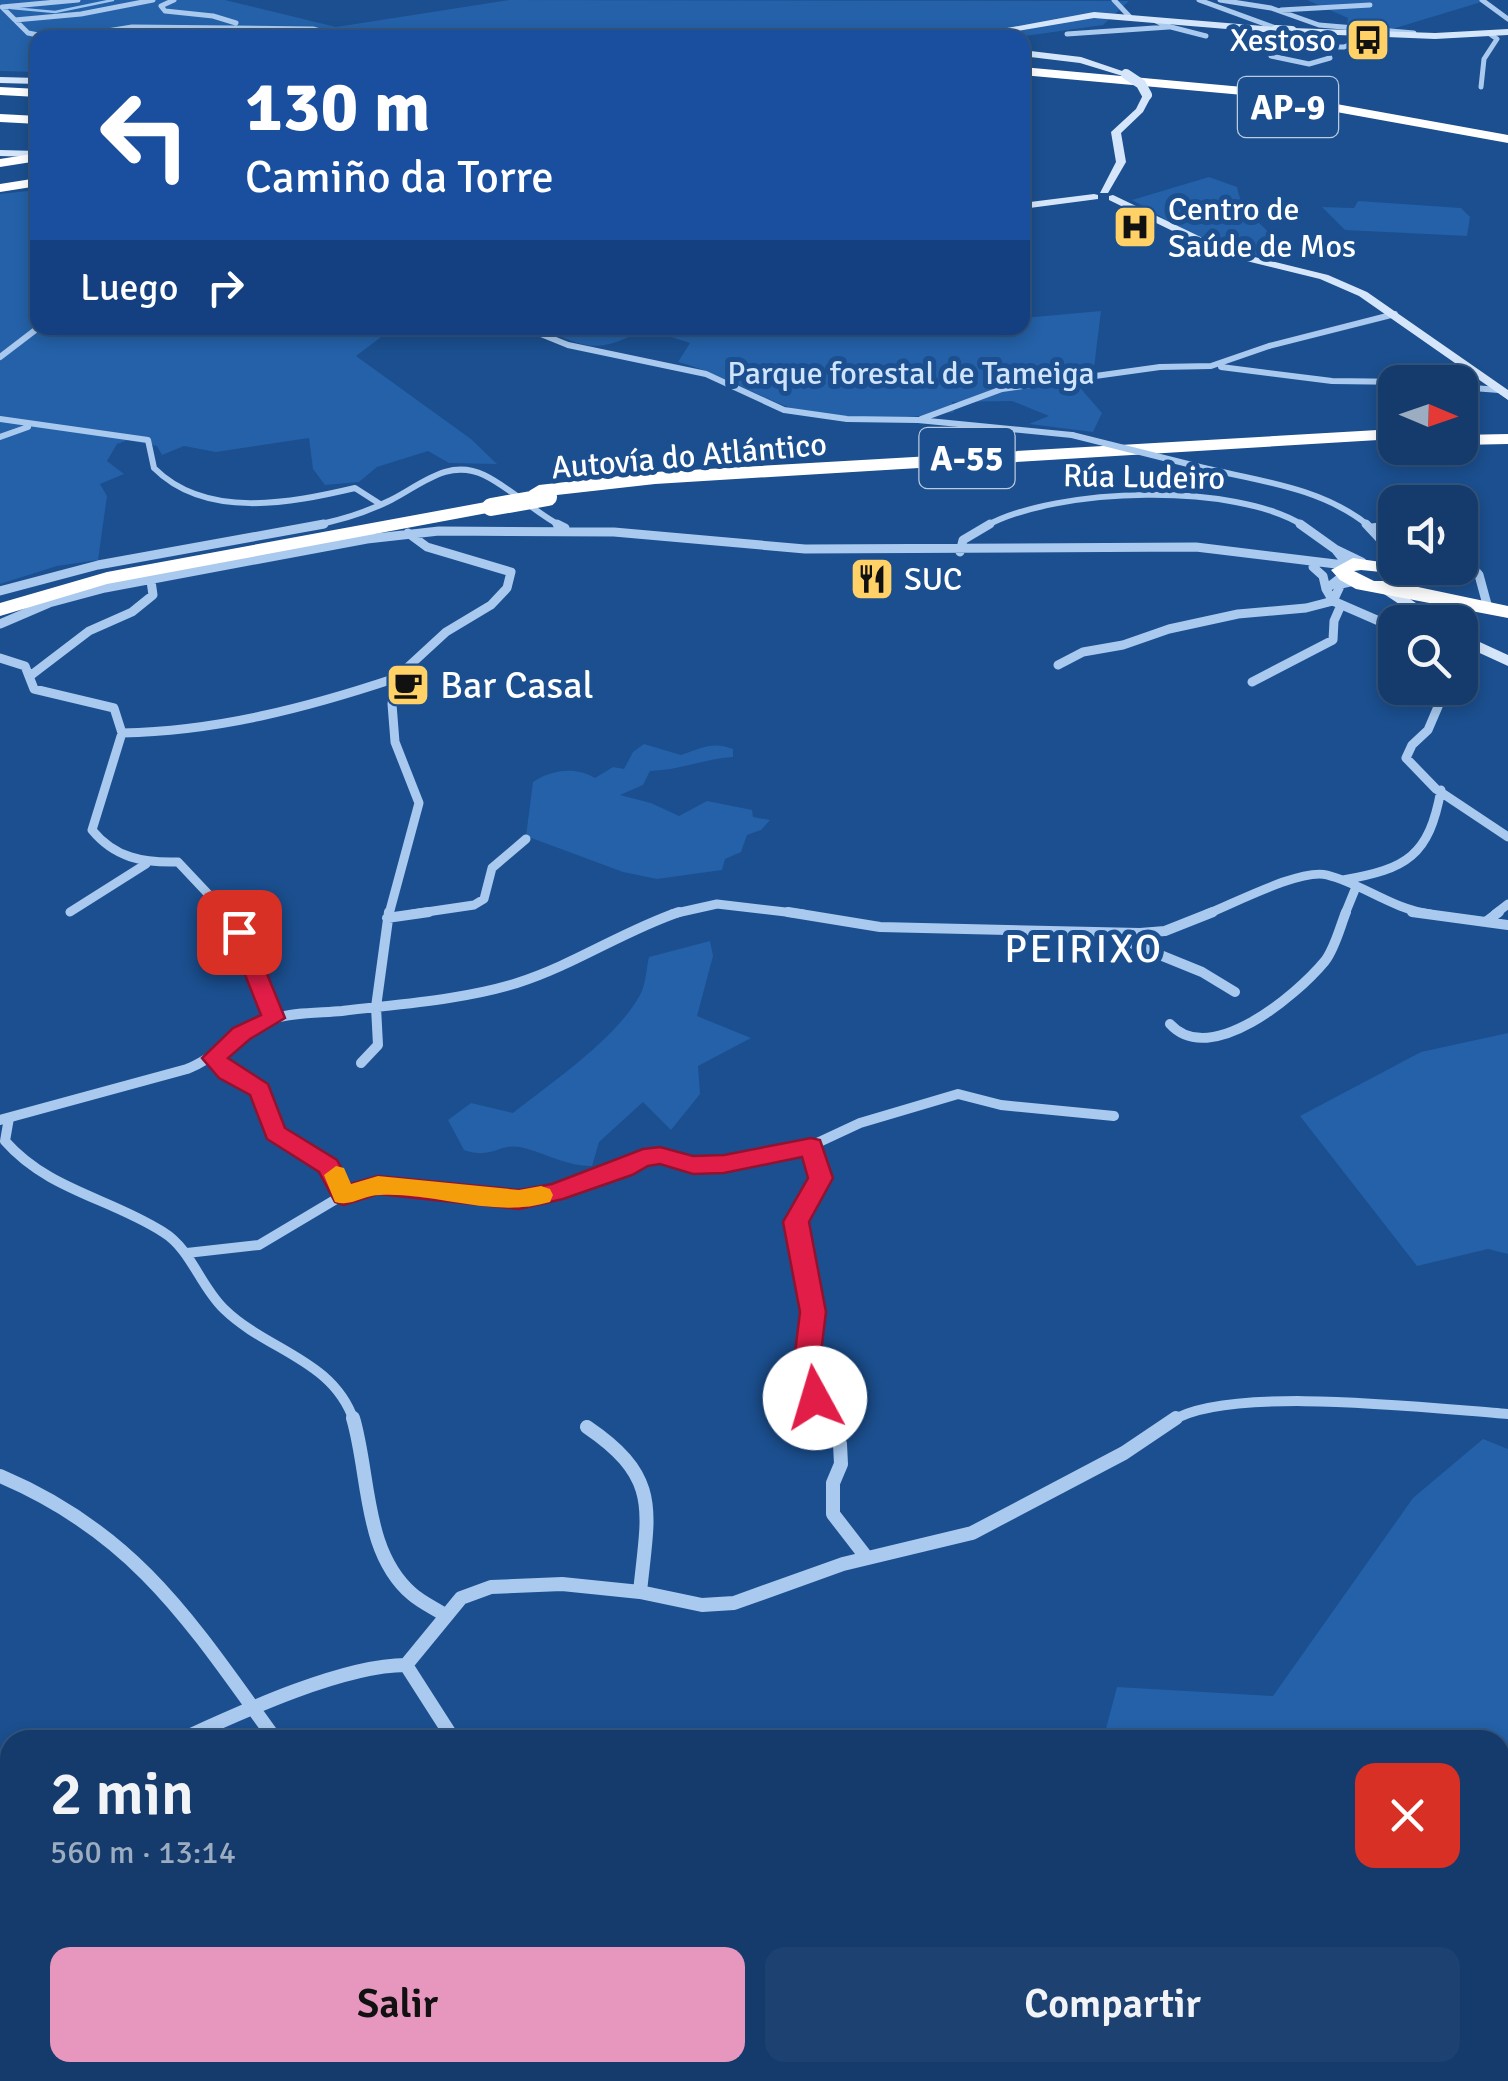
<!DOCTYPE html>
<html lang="es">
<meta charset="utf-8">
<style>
body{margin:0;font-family:Signika,sans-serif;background:#1d4271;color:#f1f3f6;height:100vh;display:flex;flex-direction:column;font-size:38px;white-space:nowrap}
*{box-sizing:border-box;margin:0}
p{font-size:32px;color:#9dadc1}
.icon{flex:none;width:55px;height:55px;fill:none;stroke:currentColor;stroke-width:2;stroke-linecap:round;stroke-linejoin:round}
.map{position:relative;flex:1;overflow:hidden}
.drawer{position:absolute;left:0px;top:1730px;width:1510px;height:352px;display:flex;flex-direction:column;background:#143b6b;border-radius:30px 30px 0 0;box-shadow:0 5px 15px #0003,0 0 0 2px #33557e}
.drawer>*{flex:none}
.top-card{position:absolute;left:30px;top:30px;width:1000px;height:305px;border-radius:20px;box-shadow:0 5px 15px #0003,0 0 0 2px #33557e;background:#1a4fa0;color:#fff;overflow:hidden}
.needle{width:65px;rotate:92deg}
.fabs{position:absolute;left:1378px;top:365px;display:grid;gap:20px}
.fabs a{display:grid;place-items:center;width:100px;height:100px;border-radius:20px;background:#143b6b;box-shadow:0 5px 15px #0003,0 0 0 2px #33557e;font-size:50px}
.pin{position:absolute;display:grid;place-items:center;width:85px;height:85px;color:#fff;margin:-42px;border-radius:20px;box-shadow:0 5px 15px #0006}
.me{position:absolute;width:110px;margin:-55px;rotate:354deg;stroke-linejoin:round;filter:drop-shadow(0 0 8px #0008)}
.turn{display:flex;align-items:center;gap:35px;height:210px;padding:0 50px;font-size:45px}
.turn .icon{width:130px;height:130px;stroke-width:2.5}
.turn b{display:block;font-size:70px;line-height:85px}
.then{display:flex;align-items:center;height:95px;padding:0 50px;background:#0003;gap:20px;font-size:38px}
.round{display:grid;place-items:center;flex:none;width:105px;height:105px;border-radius:20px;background:#1d4271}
.head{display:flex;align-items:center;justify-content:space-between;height:170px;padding:0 50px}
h1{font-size:60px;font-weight:600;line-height:75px}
.action{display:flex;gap:20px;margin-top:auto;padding:20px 50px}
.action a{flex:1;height:115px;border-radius:20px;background:#e797bd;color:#111;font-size:40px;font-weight:600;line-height:115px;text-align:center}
.action a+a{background:#1d4271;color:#f1f3f6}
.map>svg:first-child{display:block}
</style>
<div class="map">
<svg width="1508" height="2081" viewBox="0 0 1508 2081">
<rect width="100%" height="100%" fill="#1b4f8f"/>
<path fill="#2461a8" d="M0,0H225L336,27L509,0L1129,1L1103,25L1010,38H38L37,72L0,71Z
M1307,0H1488L1389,30L1347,27L1348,18Z
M1209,177L1237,187C1243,222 1273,223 1279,253C1230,267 1174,222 1132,200Z
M37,190L38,328H393L356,356L471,439L497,464L449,463L428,451L377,467L359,482L325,485L313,469L309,438L216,452L184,446L162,455L157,446L128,440L117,444L107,461L124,474L100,484L107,496L98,560L57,566L0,584V194Z
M1358,201L1461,208L1470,217L1467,236L1345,230L1322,207L1354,208Z
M1101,311L1094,368L1076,383L1102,413L1093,432L1029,424L1049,416L1012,401L952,402L954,412C909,419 827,423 785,406C748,391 716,372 678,362L690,343L646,329C597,353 591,350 541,328H1022L1023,318Z
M644,744L681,755C701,748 713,741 733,749V757C704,759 680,770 650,771L643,785L620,795L651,803L679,816L707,801L752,810L753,817L770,820L761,830L747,835L741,852L725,859L722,870L657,879L623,872L526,836L533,782C551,770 575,766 595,778L613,767L624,769L633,752Z
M710,941L713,956L697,1016L751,1038L698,1066L700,1094L671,1130L643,1102L599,1142L592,1166C565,1166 546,1153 520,1147C500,1143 492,1160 464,1150L448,1120L471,1103L513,1113C552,1082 616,1039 640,995C646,985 646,969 649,957Z
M1508,1033V1254L1488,1249L1417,1266L1300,1116L1421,1052Z
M1483,1439L1508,1449V2081H1387L1378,2073L1500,2072V1740H1103L1117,1687L1273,1696L1413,1498Z"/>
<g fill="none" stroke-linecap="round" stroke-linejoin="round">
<path stroke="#9cc4f0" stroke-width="2.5" d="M11,8L55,12L113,0"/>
<path stroke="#a9c9ee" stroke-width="5" d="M174,0L161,6L165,11L213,16L236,23
M1114,0L1130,17
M1199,0L1328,47H1344L1369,37
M1220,0L1271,8L1319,25L1414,33
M1482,0L1508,19
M1281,10L1370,5
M15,20L81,14L153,0
M1167,26L1206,36
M1067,34L1169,27L1156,21
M54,38L28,33L2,7L78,0
M64,38L132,27L313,29L343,38
M1271,56L1309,64L1330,58L1326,47
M1481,87L1484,59L1497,39L1490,34"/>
<path stroke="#a9c9ee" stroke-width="6" d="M526,328L568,345L706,374L784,410L847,419L918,420L1072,435
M0,357L38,328
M1221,367L1332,381L1409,382
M1460,387L1499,390
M0,419L148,440L154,468C206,520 291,503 355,488L380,504
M921,419L1002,389L1160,367L1211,366L1269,346L1395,314
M0,437L28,427
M1204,468C1260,481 1323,488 1369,526
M310,526C339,521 365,513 391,500C421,485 448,458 484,475C511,488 534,512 561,526
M986,526C1057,487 1236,482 1304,526
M1386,526L1395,525"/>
<path stroke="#a9c9ee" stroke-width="9" d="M557,524L565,528
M1300,524L1335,549
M1366,524L1395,555
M1372,528L1395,525
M960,552L963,540L990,524
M1460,553L1479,575L1488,608
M1347,564L1335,549L1362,562
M1313,567L1323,576L1326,589
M1344,575L1326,589L1333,601L1341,584L1354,581
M0,591L98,565L324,524
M0,624L49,603L105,588L367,539L439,531L614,532L805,549L1196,547L1344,565
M0,658L25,666L34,689L114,708L122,733
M1058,665L1083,652L1123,645L1169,629L1238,614L1306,608L1333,601L1395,628
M30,676L89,631L132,612L153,595L151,581
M1252,682L1333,640L1334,621L1341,605
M1446,688L1428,730L1412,745L1406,758L1436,789L1508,837
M1343,880C1407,869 1429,856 1441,790
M70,912L146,864
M227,914L178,862C143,863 115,858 92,830L122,733C217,731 306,708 396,678
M389,914L419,803L395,742L392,704L396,678L446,632L491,605L507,588L511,572L427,547L408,533
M413,914L474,905L484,899L492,868L526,839
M672,914L717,904L803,914
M1207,914C1233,904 1301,868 1327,875C1363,884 1392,909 1430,914
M1345,914L1356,887
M1495,914L1508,904"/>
<path stroke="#a9c9ee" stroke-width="10" d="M225,912L247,952L274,1018
M788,912L880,927L1140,933L1165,931L1213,912
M1412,912L1508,925
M387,918L429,912
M1487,921L1499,912
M1134,933L1130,940L1133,944L1202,972L1235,992
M1170,1024C1210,1068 1296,996 1325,961C1335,948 1340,927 1346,912
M214,1058L227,1072L259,1090L275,1133L329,1167L343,1195
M361,1063L378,1045L376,1007L389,912
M9,1118L5,1141C48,1190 110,1198 163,1232C191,1249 200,1286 224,1309C267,1351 333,1359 354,1421
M0,1120L187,1069C220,1056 241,1029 273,1019C293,1012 320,1013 342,1011C399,1004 462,1000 517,983C574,965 623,931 679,912
M811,1146L821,1178L796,1222C801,1251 810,1280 812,1309C818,1366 790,1363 833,1421
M187,1253L259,1245L343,1195L378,1185L519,1199L554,1193L624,1169L643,1157L661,1155L693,1165L723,1164L802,1150L860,1123L958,1094L1001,1105L1114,1116
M1172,1421C1228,1384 1436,1409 1508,1414"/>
<path stroke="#a9c9ee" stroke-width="14" d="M353,1418C370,1475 363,1552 412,1594C421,1602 434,1608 445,1615
M832,1418L840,1444L841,1464L833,1483V1514L867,1558
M587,1427C662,1478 648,1511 640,1592
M0,1476C137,1534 192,1624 276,1740
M406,1665L461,1598L491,1587L562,1584L640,1592L702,1605L734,1603L843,1564L972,1533L1124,1453L1176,1418
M180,1740C239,1713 342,1665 406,1665L454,1740
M0,1834L10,1831
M162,2072L164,2081
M743,2072L748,2081
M472,2079L492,2081
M396,2081L428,2077
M572,2081L606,2073L673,2081"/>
<path fill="#d6e6fa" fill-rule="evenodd" d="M1094,12L1276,27L1280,30L1276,33L1094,18L976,38H953Z
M1292,28L1435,33L1508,29V35L1435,39L1289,33Z
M1022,50L1081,57L1131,74L1126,77L1080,63L1022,56Z
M0,77L38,78V84L0,83Z
M1144,93L1152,95L1143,112L1121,133L1126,162L1108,193H1100L1116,162L1111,132L1136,109Z
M0,150L38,151V157L0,156Z
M1094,194L1098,195V199L1022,209V203Z
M1113,195L1230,251L1328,275L1367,292L1508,390V400L1359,296L1320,279L1222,255L1109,200V196Z
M1383,583L1388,584L1444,622H1426L1378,590L1376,587Z
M1460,633L1508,655V666L1460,644Z"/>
<path fill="#fff" fill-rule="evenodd" d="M1022,67L1243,87L1508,135V143L1243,95L1022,75Z
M0,87L38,89V97L0,95Z
M0,114L38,116V124L0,122Z
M38,153V161L0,167V159Z
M38,178V186L0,192V184Z
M1395,429V439L655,484L539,497L529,491L539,485L655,472Z
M1508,434V444L1460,445V435Z
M491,501L498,503V511L107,584L0,616V603L107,572Z
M1353,558L1395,564V568L1413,573L1421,583L1418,587L1508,606V618L1356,589L1340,580L1331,570ZM1361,570L1381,572L1398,581H1374L1354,571Z"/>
<path stroke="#a9c9ee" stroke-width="6" d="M1072,435L1204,468"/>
<path stroke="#a9c9ee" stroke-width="14" d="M428,2077L472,2079"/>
<path stroke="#d6e6fa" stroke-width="10" d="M1276,30L1292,31
M1126,74L1141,84L1147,95"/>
<path stroke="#fff" stroke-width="18" d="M491,507L548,497"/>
</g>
<path fill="#e11d48" stroke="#92132f" stroke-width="2.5" d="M239,925L250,932L285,1018L250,1039L228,1058L268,1084L285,1128L337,1160L350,1184L378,1176L519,1190L552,1184L643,1149L660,1147L693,1156L724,1155L811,1138L820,1140L833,1178L809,1222L826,1312L819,1369L829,1398L825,1406L815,1409L805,1406L793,1369L800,1312L783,1222L808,1178L802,1157L724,1173L693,1174L660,1164L648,1166L632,1175L563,1199L519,1209L378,1194L344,1205L335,1202L319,1172L267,1139L250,1095L219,1078L202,1058L233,1028L261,1015L228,932Z"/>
<path fill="#f59e0b" d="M336,1166L344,1168L351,1184L378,1176L519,1190L541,1186L550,1189L553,1195L550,1202C494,1219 436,1192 380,1195C364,1195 351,1207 335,1202L324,1175Z"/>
<defs>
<symbol id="bus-square" viewBox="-11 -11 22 22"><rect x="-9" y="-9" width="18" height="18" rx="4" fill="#ffd166" stroke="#1b4f8f"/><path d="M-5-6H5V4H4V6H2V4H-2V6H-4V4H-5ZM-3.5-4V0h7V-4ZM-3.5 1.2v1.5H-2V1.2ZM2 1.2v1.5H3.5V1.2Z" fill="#111"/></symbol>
<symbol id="hospital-square" viewBox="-11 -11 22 22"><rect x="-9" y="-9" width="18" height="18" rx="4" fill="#ffd166" stroke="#1b4f8f"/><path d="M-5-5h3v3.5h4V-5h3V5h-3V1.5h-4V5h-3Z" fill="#111"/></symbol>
<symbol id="restaurant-square" viewBox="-11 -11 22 22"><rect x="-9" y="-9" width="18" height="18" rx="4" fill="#ffd166" stroke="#1b4f8f"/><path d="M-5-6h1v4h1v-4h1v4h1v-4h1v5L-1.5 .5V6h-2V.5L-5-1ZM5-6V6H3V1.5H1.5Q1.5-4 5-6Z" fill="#111"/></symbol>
<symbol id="cafe-square" viewBox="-11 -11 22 22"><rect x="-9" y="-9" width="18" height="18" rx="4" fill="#ffd166" stroke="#1b4f8f"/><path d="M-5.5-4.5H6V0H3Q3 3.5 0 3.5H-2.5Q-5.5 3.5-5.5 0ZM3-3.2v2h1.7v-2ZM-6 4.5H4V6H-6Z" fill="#111"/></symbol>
</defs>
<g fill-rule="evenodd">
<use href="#bus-square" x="1343" y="15" width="50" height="50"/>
<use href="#hospital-square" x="1110" y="202" width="50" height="50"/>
<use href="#restaurant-square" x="847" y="554" width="50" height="50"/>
<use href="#cafe-square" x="383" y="660" width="50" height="50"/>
</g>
<g text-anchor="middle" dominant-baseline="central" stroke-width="10" stroke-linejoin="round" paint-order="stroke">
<g font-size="32" fill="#fff" stroke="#1b4f8f" text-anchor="start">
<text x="1336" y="40" text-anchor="end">Xestoso</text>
<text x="1168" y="209">Centro de<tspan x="1168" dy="37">Saúde de Mos</tspan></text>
<text x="904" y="579">SUC</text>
</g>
<g font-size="32" fill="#cfe3fa" stroke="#1b4f8f">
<text x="911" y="373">Parque forestal de Tameiga</text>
</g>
<g font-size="32" fill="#fff" stroke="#1b4f8f">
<text transform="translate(689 456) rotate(-5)">Autovía do Atlántico</text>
<text transform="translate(1144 477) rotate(1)">Rúa Ludeiro</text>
</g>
<g fill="#1b4f8f" stroke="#bbcadd" stroke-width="2.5">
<rect x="1238" y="77" width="100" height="60" rx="8"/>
<rect x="919.5" y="428" width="95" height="60" rx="8"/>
</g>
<g font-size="35" font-weight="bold" fill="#fff">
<text x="1288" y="107">AP-9</text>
<text x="967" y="458">A-55</text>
</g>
<g font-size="38" fill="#fff" stroke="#1b4f8f" text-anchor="start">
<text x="440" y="685">Bar Casal</text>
</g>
<g font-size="40" letter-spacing="2.5" fill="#fff" stroke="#1b4f8f">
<text x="1084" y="949">PEIRIXO</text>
</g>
</g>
</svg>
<div class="fabs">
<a><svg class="needle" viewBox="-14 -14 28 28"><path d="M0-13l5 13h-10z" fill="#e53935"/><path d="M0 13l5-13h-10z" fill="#9dadc1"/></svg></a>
<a><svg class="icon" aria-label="sound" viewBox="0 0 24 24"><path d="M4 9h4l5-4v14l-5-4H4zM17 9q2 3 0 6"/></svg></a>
<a><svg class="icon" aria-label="search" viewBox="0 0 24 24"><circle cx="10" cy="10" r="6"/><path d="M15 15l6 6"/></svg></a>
</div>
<div class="pin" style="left:239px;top:932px;background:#d93025"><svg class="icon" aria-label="arrive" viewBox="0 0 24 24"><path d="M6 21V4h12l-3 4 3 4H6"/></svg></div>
<svg class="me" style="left:815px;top:1398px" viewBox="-20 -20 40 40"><circle r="19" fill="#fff"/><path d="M0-13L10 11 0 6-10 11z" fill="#e11d48"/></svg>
<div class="top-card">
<div class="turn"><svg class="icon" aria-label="left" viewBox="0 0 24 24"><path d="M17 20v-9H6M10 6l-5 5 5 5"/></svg><div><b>130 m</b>Camiño da Torre</div></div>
<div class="then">Luego<svg class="icon" aria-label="right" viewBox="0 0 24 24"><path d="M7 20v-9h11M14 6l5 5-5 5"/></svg></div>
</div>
<section class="drawer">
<div class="head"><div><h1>2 min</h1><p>560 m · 13:14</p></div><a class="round" style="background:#d93025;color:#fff"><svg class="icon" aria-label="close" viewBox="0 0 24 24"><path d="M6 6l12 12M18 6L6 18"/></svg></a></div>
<div class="action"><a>Salir</a><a>Compartir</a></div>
</section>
</div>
